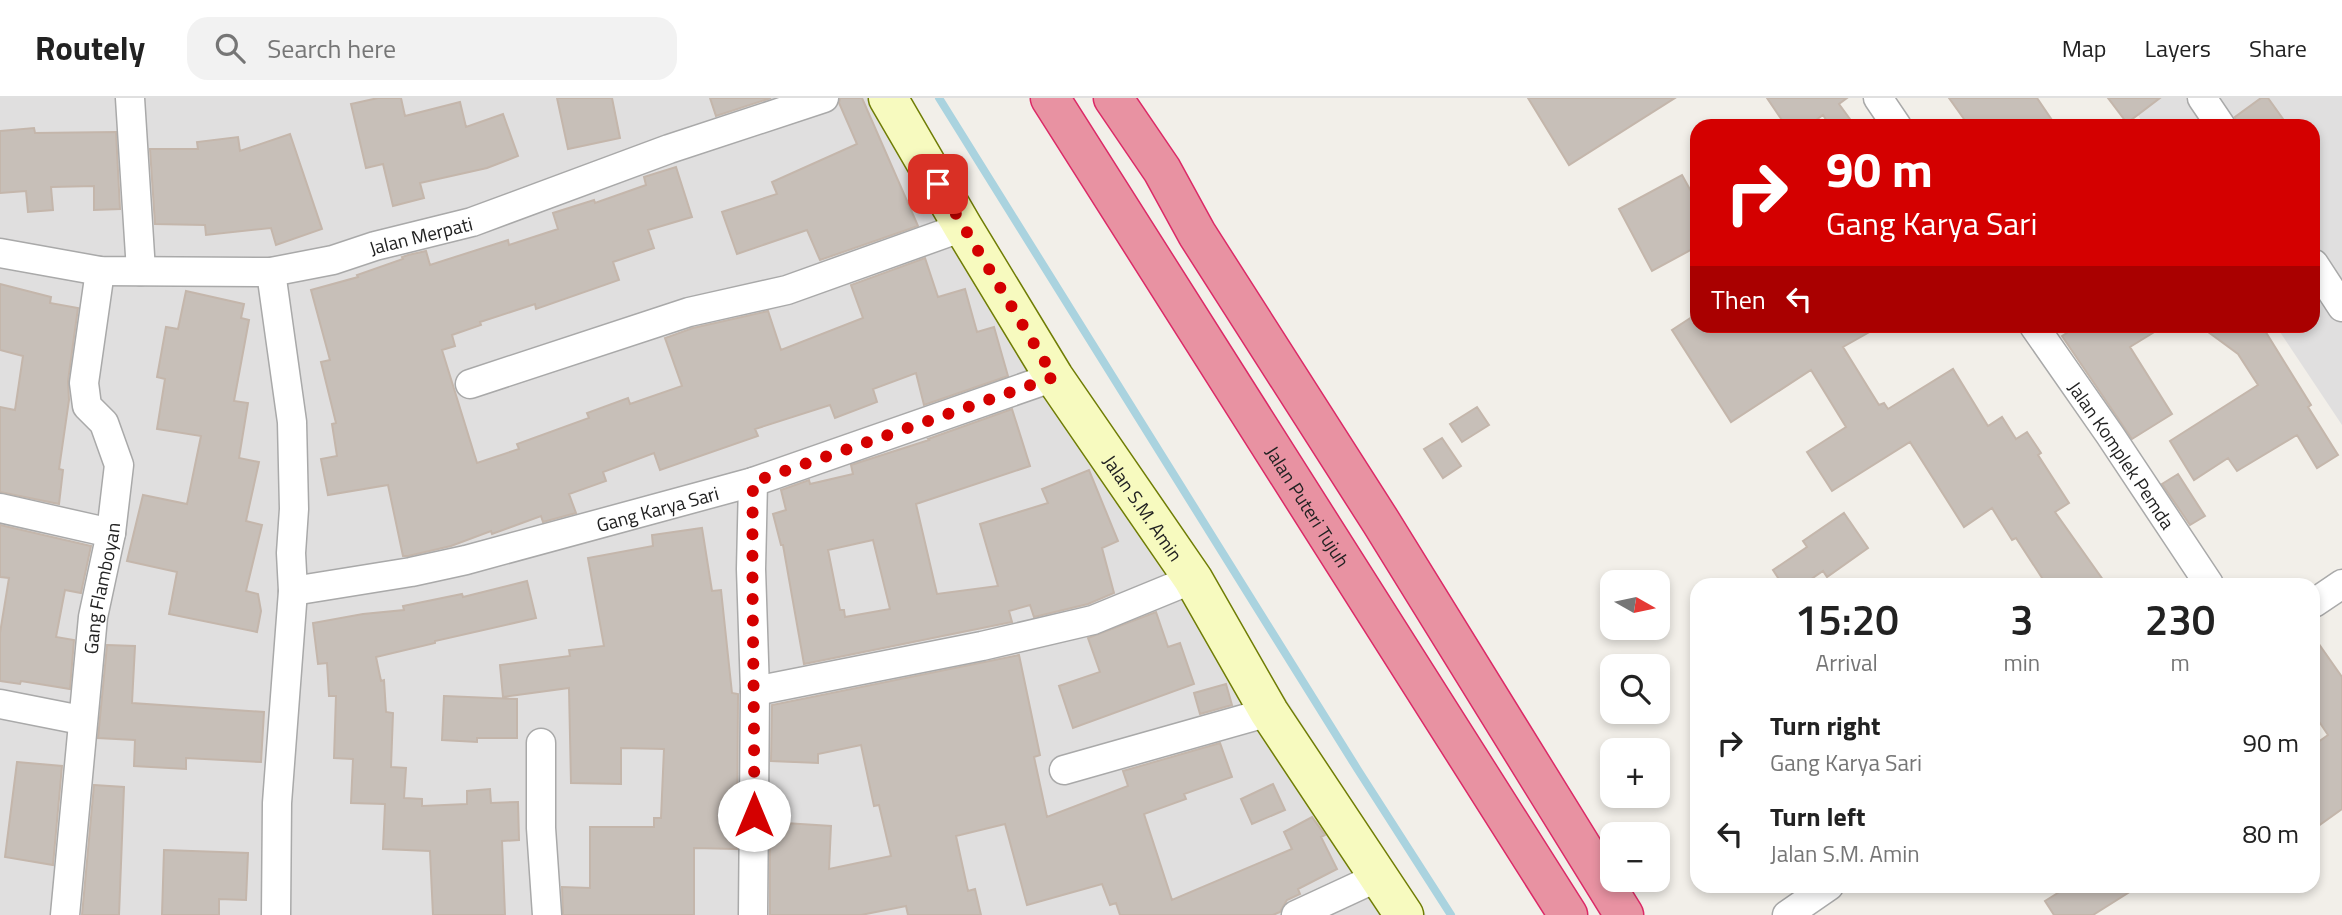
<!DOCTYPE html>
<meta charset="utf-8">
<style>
body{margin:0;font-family:"Titillium Web",sans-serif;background:#f2f2f2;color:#222;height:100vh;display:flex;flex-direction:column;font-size:26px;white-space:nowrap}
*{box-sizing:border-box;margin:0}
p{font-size:23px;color:#767676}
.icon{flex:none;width:38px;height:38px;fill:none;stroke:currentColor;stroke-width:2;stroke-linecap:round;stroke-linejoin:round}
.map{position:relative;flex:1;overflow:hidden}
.drawer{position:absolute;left:1690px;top:480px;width:630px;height:315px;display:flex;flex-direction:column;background:#fff;border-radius:21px;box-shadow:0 4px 10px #0003}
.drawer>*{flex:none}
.hud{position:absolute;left:1690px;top:21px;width:630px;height:214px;border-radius:21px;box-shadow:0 4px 10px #0003;background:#d40000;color:#fff;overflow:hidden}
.needle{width:46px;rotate:99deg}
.tools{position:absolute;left:1600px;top:472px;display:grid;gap:14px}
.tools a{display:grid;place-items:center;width:70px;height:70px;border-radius:14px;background:#fff;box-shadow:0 4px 10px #0003;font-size:35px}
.pin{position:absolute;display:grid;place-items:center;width:60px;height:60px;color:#fff;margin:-30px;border-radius:14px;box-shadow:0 4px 10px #0006}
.me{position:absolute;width:77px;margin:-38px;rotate:0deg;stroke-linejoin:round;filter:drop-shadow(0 0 5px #0008)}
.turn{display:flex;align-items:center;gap:24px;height:147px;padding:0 21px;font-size:32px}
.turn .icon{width:91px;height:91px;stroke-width:2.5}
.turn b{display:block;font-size:49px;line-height:60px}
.then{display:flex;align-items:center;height:66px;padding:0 21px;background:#0003;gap:14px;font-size:26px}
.eta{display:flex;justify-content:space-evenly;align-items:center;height:119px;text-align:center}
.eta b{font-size:42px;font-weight:600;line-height:49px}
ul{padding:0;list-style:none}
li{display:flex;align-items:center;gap:21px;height:91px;padding:0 21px}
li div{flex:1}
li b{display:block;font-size:26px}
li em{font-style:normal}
header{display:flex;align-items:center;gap:42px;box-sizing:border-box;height:98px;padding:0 35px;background:#fff;border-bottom:2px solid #e0e0e0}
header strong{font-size:33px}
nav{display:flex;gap:38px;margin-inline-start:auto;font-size:24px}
.search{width:490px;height:63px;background:#f2f2f2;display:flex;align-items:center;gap:18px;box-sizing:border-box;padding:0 24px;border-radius:21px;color:#767676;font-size:26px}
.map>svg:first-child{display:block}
</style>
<header>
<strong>Routely</strong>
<div class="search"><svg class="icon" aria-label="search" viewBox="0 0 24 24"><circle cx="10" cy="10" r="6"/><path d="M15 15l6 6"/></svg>Search here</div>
<nav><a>Map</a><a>Layers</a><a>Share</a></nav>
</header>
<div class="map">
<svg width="2342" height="817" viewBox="0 0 2342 817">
<rect width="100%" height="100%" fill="#f2efe9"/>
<path fill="#e0dfdf" d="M0,0H896L1426,817H0Z
M2127,0H2342V327L2276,228H2314V28H2145Z"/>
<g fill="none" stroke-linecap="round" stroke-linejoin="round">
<path stroke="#aad3df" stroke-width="8" d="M939,0L1358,672L1451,817"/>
</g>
<path fill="#c7bfb8" stroke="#c4b6ab" stroke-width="2" fill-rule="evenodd" d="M378,0H401L405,18L460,4L466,29L503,16L518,58L487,70L420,85L424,100L393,108L383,66L366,70L351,6Z
M557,0H612L620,40L568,51Z
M710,0H771L716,18Z
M840,0H862L918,128L820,162L807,132L737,156L722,114L777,96L772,84L857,46L839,5Z
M1528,0H1675L1569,67Z
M1767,0H1847L1839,6L1855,28H1830L1823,17L1808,28H1786Z
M1949,0H2037L2056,28H1969Z
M2108,0H2160L2127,25Z
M2261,0H2268L2288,28H2237L2235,19Z
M34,30L35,35L116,34L120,111L94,112V88L51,89L53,112L28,114L26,93L0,95V33Z
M290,36L322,131L276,147L271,130L206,137L205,127L155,126L150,51H198L197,44L238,39L240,53Z
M676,69L692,119L648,132L654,150L613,164L619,182L536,211L535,206L480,224L481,227L452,237L455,248L442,252L477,365L519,351L517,346L589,320L587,315L628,300L630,306L682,288L665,240L693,230L768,213L781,252L863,220L851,187L925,160L938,199L965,191L977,234L994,229L1008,278L924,307L916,275L873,291L877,304L835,320L830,307L755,331L758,338L660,372L654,355L603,374L606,383L569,396L576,415L543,424L541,418L492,436L491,433L451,448L408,458H403L388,387L328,397L321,361L337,358L332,326L336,325L321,264L330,262L311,192L358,179L357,177L403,161L402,159L408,157L426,153L430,167L508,142L509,147L558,131L553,115L594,102L595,105L646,87L644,79Z
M1682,77L1698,106V148L1652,173L1619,111Z
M0,186L51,199L50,205L78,210L68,283L69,302L59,371L63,372L59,406L0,394V309L15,312L23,258L0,252Z
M186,193L244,206L241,220L249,222L234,303L248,305L239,360L259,364L246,423L262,427L246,493L258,496L261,513L257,534L169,516L177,474L127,463L143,397L187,406L201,338L157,331L165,281L157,279L166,229L178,231Z
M1698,215V228H1880L1843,249L1879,307L1884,305L1888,311L1953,271L1988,328L2002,319L2016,341L2027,334L2041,355L2038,357L2069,405L2055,414L2106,486H2046L2016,440L2012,442L1992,410L1964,429L1910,344L1832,393L1807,354L1846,329L1811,272L1731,324L1672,232Z
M2078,228H2164L2130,249L2172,316L2132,341L2062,238Z
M2200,228H2262L2311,307L2308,309L2338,357L2317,370L2297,337L2237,373L2228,360L2194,382L2170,343L2258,287L2238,256Z
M1477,309L1489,327L1462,344L1450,326Z
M1012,311L1030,368L916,406L937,496L998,488L980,426L1048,405L1042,391L1089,372L1118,443L1102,450L1114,495L1088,506L1034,519L1030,507L1009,513L1012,524L804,566L783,447H781L773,416L786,412L781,392L809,382L810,386L853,376L851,367L929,342L928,341ZM873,442L890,511L845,519L844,512H840L828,452Z
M1442,340L1461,368L1443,380L1424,351Z
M2178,376L2205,418L2190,427L2162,386Z
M1844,415L1868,450L1827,479L1823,473L1804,486H1782L1773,472L1807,449L1803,443Z
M0,427L91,448L81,495L65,492L56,539L74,542L70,591L21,583L20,586L0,583V535L9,480L0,479Z
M702,430L712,493L721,492L732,595L738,596L737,751L694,750V817H563L562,789L590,790V729H654V720H661L664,651L621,650V686L571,685L569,590L503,599L500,567L570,558L569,552L604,548L588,460L653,448L652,437Z
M527,483L536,520L435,543V545L376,559L381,583L384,582L386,614L393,615L391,669L406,670L404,700L422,701V708L467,706V693L490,691L491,705L518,704L519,742L502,743L505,817H433L430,753L383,751L385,706L351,705L353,661L334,660L336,598H329L327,565L318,566L313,525L363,516L404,512L403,508L462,496L463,499Z
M1156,514L1168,549L1180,545L1194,586L1073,630L1059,588L1100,574L1088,540Z
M2314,539L2342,579V711L2314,731V647L2328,637L2314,616Z
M107,547L135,548L132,605L264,614L261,664L186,660V671L134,668L135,642L98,640Z
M1019,557L1040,657L1034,659L1047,719L1128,688L1123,673L1220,645L1232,679L1184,696L1186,701L1144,716L1172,802L1292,751L1284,734L1312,719L1325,737L1321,739L1337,771L1298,791L1300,796L1287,802L1280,814L1273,817H1120L1116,805L1110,807L1102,786L1027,807L1005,726L956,738L968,793L975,791L981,817H908L906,808L861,817H770V724L831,728L829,771L891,758L879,707L874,708L861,647L818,656V665L771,663L772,607Z
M1226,586L1232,607L1200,616L1194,595Z
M444,598L517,601V640H477V644L442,642Z
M17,664L62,668L53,767L5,759Z
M1273,686L1285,712L1252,726L1241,701Z
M94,687L124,689L119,817H82Z
M164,752L248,755L246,802L219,801V817H162Z
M2069,788H2139L2093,817H2054L2045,803Z"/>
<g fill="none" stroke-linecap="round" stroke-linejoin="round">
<defs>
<g id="street">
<path d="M130,0L141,173"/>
<path d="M1878,0L1897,28"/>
<path d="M2202,0L2221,28"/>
<path id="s1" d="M0,155L100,173L271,174L333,162L375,148L472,124L669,51L824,0"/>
<path d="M2314,166L2342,209"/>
<path d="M271,174L292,324L294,411L291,455L293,493L277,705L276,817"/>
<path id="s2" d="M2034,228L2110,337L2209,486"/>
<path d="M470,286L689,214L787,192L963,129"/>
<path d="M753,384L751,471L755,593L753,817"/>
<path d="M0,410L111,435"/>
<path id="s3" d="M293,493L411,474L466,462L753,384L1054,279"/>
<path d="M2314,505L2342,486"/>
<path d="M755,593L982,548L1093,522L1193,481"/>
<path d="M0,606L81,622"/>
<path d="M541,645V730L547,817"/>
<path d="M1064,672L1269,614"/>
<path id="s4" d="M65,817L93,519L111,435L119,367L104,325L87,308L84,285L100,173"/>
<path d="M1296,817L1378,779"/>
<path d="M1787,817L1829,788"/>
</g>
<g id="secondary">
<path id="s5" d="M888,0L963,129L1054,279L1193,481L1269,614L1404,817"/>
</g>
<g id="highway">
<path id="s6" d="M1050,0L1568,817"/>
<path d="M1113,0L1162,72L1197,136L1381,424L1624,817"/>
</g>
</defs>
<use href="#street" stroke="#a9a9a9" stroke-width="31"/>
<use href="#secondary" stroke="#707d05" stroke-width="41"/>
<use href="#highway" stroke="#dc2a67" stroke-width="41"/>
<use href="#street" stroke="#fff" stroke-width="28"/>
<use href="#secondary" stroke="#f7fabf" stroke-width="38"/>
<use href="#highway" stroke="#e892a2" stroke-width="38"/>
</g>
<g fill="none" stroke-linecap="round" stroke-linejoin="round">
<path stroke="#d40000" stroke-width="12" stroke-dasharray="0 21.6" d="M754,717C755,606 751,495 753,384L1054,279L938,86"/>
</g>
<g text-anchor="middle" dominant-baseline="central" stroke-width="5" stroke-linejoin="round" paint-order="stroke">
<g font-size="19" fill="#222" stroke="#fff">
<text stroke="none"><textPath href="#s1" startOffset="427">Jalan Merpati</textPath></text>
<text stroke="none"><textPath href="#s2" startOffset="156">Jalan Komplek Pemda</textPath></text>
<text stroke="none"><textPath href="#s6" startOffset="483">Jalan Puteri Tujuh</textPath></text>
<text stroke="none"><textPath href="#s3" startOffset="374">Gang Karya Sari</textPath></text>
<text stroke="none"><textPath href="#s5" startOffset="483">Jalan S.M. Amin</textPath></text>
<text stroke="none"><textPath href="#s4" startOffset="329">Gang Flamboyan</textPath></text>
</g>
</g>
</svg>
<div class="tools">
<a><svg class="needle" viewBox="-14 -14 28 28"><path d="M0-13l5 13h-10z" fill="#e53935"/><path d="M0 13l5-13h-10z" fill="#767676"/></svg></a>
<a><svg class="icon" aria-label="search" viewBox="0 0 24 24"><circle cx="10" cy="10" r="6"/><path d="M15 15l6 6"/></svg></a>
<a>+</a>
<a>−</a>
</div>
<div class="pin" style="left:938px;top:86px;background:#d93025"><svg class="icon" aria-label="arrive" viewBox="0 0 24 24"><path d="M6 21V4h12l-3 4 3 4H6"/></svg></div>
<svg class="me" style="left:754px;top:717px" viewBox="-20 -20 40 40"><circle r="19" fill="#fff"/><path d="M0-13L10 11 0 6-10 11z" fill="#d40000"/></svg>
<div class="hud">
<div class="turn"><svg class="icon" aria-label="right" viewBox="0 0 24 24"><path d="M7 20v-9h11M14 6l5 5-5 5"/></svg><div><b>90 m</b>Gang Karya Sari</div></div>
<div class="then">Then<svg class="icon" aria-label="left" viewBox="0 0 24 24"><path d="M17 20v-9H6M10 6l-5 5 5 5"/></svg></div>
</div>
<section class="drawer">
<div class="eta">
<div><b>15:20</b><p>Arrival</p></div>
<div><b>3</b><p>min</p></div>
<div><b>230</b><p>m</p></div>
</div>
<ul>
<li><svg class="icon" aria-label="right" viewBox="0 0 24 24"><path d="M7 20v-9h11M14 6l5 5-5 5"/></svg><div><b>Turn right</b><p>Gang Karya Sari</p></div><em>90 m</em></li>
<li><svg class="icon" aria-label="left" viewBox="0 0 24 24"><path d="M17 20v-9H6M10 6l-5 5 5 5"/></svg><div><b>Turn left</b><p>Jalan S.M. Amin</p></div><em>80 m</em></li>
</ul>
</section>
</div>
